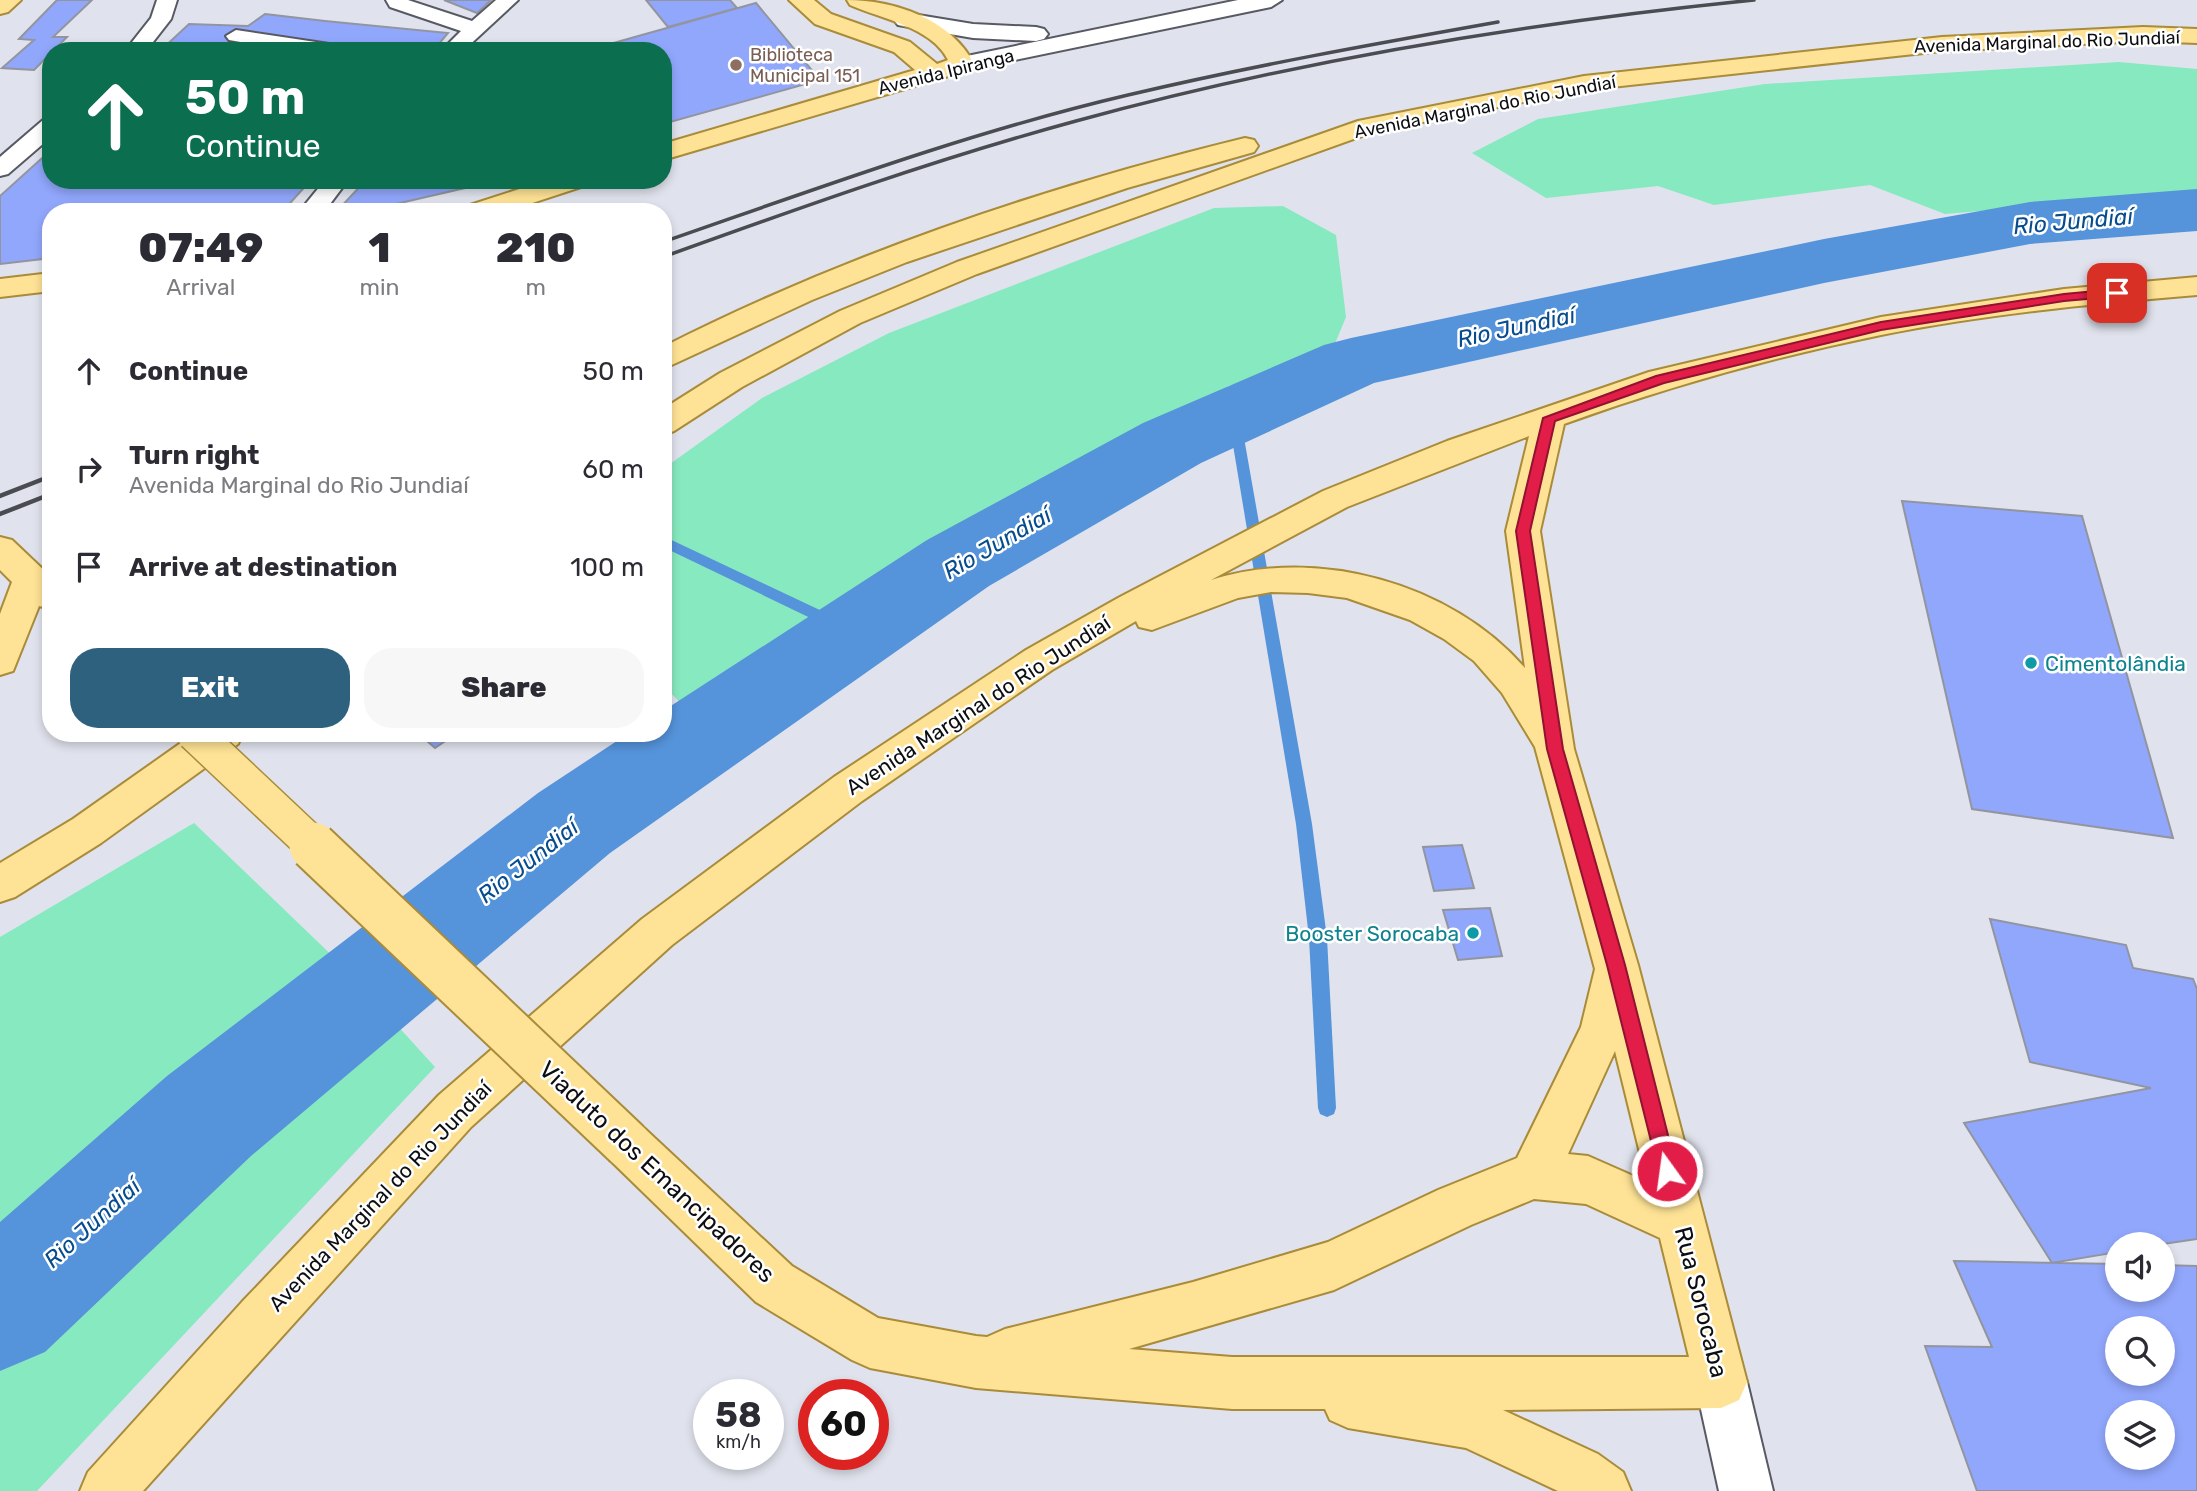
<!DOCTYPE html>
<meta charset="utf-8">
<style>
body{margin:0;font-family:Rubik,sans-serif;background:#f7f7f7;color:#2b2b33;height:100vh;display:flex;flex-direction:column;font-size:26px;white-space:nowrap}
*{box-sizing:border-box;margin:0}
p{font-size:23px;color:#7c7c81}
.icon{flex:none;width:38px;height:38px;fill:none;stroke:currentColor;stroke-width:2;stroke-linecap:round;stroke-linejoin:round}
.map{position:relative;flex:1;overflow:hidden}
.details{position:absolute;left:42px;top:203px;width:630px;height:539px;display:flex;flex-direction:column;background:#fff;border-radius:28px;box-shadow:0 4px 10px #0003}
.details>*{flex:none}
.hud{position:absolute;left:42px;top:42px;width:630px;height:147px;border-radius:28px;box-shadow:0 4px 10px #0003;background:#0b6e4f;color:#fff;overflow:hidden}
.fabs{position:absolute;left:2105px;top:1232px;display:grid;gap:14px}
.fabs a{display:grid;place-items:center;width:70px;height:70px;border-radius:50%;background:#fff;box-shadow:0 4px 10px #0003;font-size:35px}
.speed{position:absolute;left:693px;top:1379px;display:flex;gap:14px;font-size:35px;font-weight:700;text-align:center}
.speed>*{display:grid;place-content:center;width:91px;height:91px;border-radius:50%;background:#fff;box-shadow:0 4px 10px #0003;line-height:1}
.speed small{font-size:18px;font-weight:400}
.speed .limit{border:10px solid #d22;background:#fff;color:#111}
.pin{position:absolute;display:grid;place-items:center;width:60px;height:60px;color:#fff;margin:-30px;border-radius:14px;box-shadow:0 4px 10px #0006}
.me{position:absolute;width:77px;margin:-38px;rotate:346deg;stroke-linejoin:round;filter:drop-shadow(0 0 5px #0008)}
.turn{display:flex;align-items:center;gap:24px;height:147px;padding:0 28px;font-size:32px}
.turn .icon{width:91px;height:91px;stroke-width:2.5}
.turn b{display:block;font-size:49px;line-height:60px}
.eta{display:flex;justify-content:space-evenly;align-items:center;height:119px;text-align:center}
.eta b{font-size:42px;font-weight:800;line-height:49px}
.button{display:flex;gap:14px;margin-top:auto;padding:14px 28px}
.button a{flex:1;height:80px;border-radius:28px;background:#2e617e;color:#fff;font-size:28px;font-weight:800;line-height:80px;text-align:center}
.button a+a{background:#f7f7f7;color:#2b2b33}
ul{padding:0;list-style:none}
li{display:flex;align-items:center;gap:21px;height:98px;padding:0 28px}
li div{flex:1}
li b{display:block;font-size:26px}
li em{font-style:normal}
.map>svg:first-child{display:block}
</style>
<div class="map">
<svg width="2197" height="1491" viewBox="0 0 2197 1491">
<rect width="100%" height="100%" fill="#e0e3ed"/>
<path fill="#87e9bf" d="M2119,62L2197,69V193L1945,214L1870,185L1714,205L1658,186L1546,198L1472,153L1538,119L1765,84Z
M1283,206L1336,235L1346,317L1329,358L1228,386L1173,430L959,547L697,720L663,685V469L762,398L889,333L1214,208Z
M194,823L344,967L435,1067L37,1491H0V937Z"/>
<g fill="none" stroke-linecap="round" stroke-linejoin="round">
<path fill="#5593da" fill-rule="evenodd" d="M1234,411L1240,415L1312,824L1327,938L1336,1108L1334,1114L1327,1117L1320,1114L1318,1108L1309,938L1296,824L1228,415Z
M663,536L860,629L862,633L860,637H850L663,547Z"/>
<path fill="#5593da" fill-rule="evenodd" d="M2197,189V231L2030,244L1824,283L1374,383L1201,463L989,586L610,853L251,1156L45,1352L0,1371V1222L167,1076L538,793L629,733H663V711L927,540L1143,423L1324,345L1351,338L1824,239L2030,202Z"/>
</g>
<path fill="#91a7fc" stroke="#92959f" stroke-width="2" fill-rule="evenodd" d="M57,0H92L53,37H67L34,70L2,68L34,40L19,39Z
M444,0H491L477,13Z
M646,0H730L737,8L668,27Z
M756,3L820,80L663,124V51H585Z
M265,14L325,21L448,33L433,51L380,46L376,51H160L189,24L248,26Z
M494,43L578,49L487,51Z
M51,150V180H311L282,212H51V258L0,264V196Z
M366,180H471L465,188L361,212H336Z
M1902,501L2082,516L2173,838L1972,809Z
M418,733H457L435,748Z
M1462,845L1474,888L1434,891L1423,847Z
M1490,908L1502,956L1458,960L1443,910Z
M1990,919L2126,945L2133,968L2193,979L2197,989V1239L2163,1244H2118V1252L2052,1263L1964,1123L2151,1088L2030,1062Z
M1954,1261L2118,1264V1290H2163V1265L2197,1266V1491H1977L1925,1346L1992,1347ZM2118,1328H2163V1374H2118ZM2118,1412H2163V1458H2118Z"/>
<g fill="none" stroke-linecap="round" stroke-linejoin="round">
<defs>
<path id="service" d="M157,0H177L171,19L146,51H125L151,18Z
M386,0H408L472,21L496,0H518L463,51H441L461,31L390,7Z
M236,30L336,45L346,51H293L229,40L226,36Z
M51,118V137L8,174L0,176V157L43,120Z
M325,180H348L324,212H299Z"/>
<path id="tertiary" d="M1721,1356L1739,1364L1747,1382L1773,1491H1719L1695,1382L1703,1364Z"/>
<path id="secondary" d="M1238,0H1282L1271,7L962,71L953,69L950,64L953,59L962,57Z
M906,13L973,24L1036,27L1044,29L1048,34L1044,39L1036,41L973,38L898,25L894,20L898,15Z"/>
<path id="primary" d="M0,0H21L8,12L0,14Z
M789,0H814L831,14L910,42L937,64L948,60C932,27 881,19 850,5L847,0C894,0 951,19 974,64L971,69L942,78L663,160V144L915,70L894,52L815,24Z
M2143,27L2197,29V43L2143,41L1942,51L1584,90L1373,132L977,274L860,323L742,387L674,431L663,435V409L720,373L840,311L957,262L1358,121L1584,76L1942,37Z
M1245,138L1254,140L1258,146L1254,152L1127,188L907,262L812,300L663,369V347C844,255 1048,186 1245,138Z
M547,180H588L584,186L505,212H464L467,206Z
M51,273V291L0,297V279Z
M2197,277V295C2091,304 1985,314 1881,335C1773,357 1667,387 1564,424L1540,531L1574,749L1638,965L1747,1382L1739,1400L1721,1408L1503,1410L1598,1454L1623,1472L1631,1491H1558L1466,1448L1348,1428L1330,1420L1325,1409H1232L976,1388L870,1368L852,1360L756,1302L610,1160L604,1144L610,1128L627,1121L644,1128L792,1266L878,1318L976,1336L987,1337L1005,1329L1193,1282L1328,1242L1438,1190L1517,1158L1581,1027L1595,969L1535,747L1502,693L1474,661L1444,639L1410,620L1347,598L1308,593L1271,592L1238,598L1152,630L1139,627L1136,621L1052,670L862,801L672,945L471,1127L143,1491H80L88,1472L242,1302L439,1095L642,919L834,777L1026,650L1118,598L1323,491L1447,441L1649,372L1881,317L2064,289ZM1529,436L1506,531L1525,668C1452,583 1316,546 1211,580L1347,507ZM1615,1051L1647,1182L1588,1156L1568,1154ZM1534,1199L1586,1204L1660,1238L1689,1357H1232L1129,1349L1334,1290L1471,1225Z
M0,537L12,540L51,577V609L39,606L13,671L0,675V614L12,582L0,570Z
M195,733H243L238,744L101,843L15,897L0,902V863L73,819Z"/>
</defs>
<use href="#service" stroke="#585a63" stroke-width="4"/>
<use href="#tertiary" stroke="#585a63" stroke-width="4"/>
<use href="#secondary" stroke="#585a63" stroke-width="4"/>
<use href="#primary" stroke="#a98b39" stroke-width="4"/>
<use href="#service" fill="#fff" fill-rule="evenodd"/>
<use href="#tertiary" fill="#fff" fill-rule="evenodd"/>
<use href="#secondary" fill="#fff" fill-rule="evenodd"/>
<use href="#primary" fill="#fee295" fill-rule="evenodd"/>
<path stroke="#4b4c51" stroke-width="3.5" d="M663,242C816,189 970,132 1128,95C1251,66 1374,44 1498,22
M663,257C799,208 936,159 1076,121C1298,60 1526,23 1754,0"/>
<path stroke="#4b4c51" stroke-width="4.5" d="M0,496L51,476
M0,514L51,494"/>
<defs>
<path id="primary-bridge-far1" d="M194,733L315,847"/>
<path id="primary-bridge" d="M313,846L627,1144"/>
</defs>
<use href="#primary-bridge-far1" stroke="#a98b39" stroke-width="38" stroke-linecap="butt"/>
<use href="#primary-bridge" stroke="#a98b39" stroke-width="51" stroke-linecap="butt"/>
<use href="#primary-bridge-far1" stroke="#fee295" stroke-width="35"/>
<use href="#primary-bridge" stroke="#fee295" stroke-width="47"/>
</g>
<path fill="#e11d48" stroke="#92132f" stroke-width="2" d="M2117,289L2123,293L2121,296L2064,301L1881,330L1664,383L1555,421L1530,531L1563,749L1625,965L1677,1171L1674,1177L1667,1180L1660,1177L1607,965L1547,749L1516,531L1543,418L1656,376L1881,322L2064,294Z"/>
<circle fill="#8d6e63" stroke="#fff" stroke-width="2.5" cx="736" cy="65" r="7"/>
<g fill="#0f9aa8" stroke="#fff" stroke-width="2.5">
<circle cx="2031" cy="663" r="7"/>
<circle cx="1473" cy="933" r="7"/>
</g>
<g text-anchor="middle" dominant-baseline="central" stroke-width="5" stroke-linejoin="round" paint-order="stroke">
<g font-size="18" fill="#0d0e11" stroke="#fff">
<text transform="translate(2047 42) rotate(-2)">Avenida Marginal do Rio Jundiaí</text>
<text transform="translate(946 72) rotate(-14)">Avenida Ipiranga</text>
<text transform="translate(1485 107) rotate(-11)">Avenida Marginal do Rio Jundiaí</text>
</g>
<g font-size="18" fill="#785e54" stroke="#fff" text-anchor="start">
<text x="750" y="55">Biblioteca<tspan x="750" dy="21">Municipal 151</tspan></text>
</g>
<g font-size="21" fill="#0d838f" stroke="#fff" text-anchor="start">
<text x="2045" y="663">Cimentolândia</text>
<text x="1459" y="933" text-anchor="end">Booster Sorocaba</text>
</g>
<g font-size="21" fill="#0d0e11" stroke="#fff">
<text transform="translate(978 705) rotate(-33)">Avenida Marginal do Rio Jundiaí</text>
<text transform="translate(380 1196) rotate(-46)">Avenida Marginal do Rio Jundiaí</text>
</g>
<g font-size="23" font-style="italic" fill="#074c8d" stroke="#fff">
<text transform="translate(2073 221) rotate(-5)">Rio Jundiaí</text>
<text transform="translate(1516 327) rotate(-12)">Rio Jundiaí</text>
<text transform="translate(997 543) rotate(-30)">Rio Jundiaí</text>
<text transform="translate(528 861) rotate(-38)">Rio Jundiaí</text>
<text transform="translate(92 1223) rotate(-42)">Rio Jundiaí</text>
</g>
<g font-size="24" fill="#0d0e11" stroke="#fff">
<text transform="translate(657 1172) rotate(43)">Viaduto dos Emancipadores</text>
<text transform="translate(1701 1302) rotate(76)">Rua Sorocaba</text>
</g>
</g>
</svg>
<div class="fabs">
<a><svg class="icon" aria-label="sound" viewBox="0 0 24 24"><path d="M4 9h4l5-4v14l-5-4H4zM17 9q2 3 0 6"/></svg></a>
<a><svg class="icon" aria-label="search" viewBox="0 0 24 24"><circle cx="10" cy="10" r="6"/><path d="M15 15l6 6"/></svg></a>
<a><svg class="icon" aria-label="layers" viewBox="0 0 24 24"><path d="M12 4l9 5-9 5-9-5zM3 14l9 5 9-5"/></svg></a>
</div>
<div class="speed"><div>58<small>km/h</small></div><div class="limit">60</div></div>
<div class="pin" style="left:2117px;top:293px;background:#d93025"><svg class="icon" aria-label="arrive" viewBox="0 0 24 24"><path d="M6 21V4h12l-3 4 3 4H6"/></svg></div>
<svg class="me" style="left:1667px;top:1171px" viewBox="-20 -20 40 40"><circle r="17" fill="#e11d48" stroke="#fff" stroke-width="3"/><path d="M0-11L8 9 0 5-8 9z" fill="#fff"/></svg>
<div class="hud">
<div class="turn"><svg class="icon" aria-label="ahead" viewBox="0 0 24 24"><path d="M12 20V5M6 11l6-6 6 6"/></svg><div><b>50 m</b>Continue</div></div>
</div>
<section class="details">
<div class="eta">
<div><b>07:49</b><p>Arrival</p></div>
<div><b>1</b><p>min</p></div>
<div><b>210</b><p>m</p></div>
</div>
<ul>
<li><svg class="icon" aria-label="ahead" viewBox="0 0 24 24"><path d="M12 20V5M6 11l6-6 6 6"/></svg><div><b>Continue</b></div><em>50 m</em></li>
<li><svg class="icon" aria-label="right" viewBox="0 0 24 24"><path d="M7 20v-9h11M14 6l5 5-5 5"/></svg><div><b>Turn right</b><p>Avenida Marginal do Rio Jundiaí</p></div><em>60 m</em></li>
<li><svg class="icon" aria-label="arrive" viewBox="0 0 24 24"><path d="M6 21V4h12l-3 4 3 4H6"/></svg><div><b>Arrive at destination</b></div><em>100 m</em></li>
</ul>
<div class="button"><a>Exit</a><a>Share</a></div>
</section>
</div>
